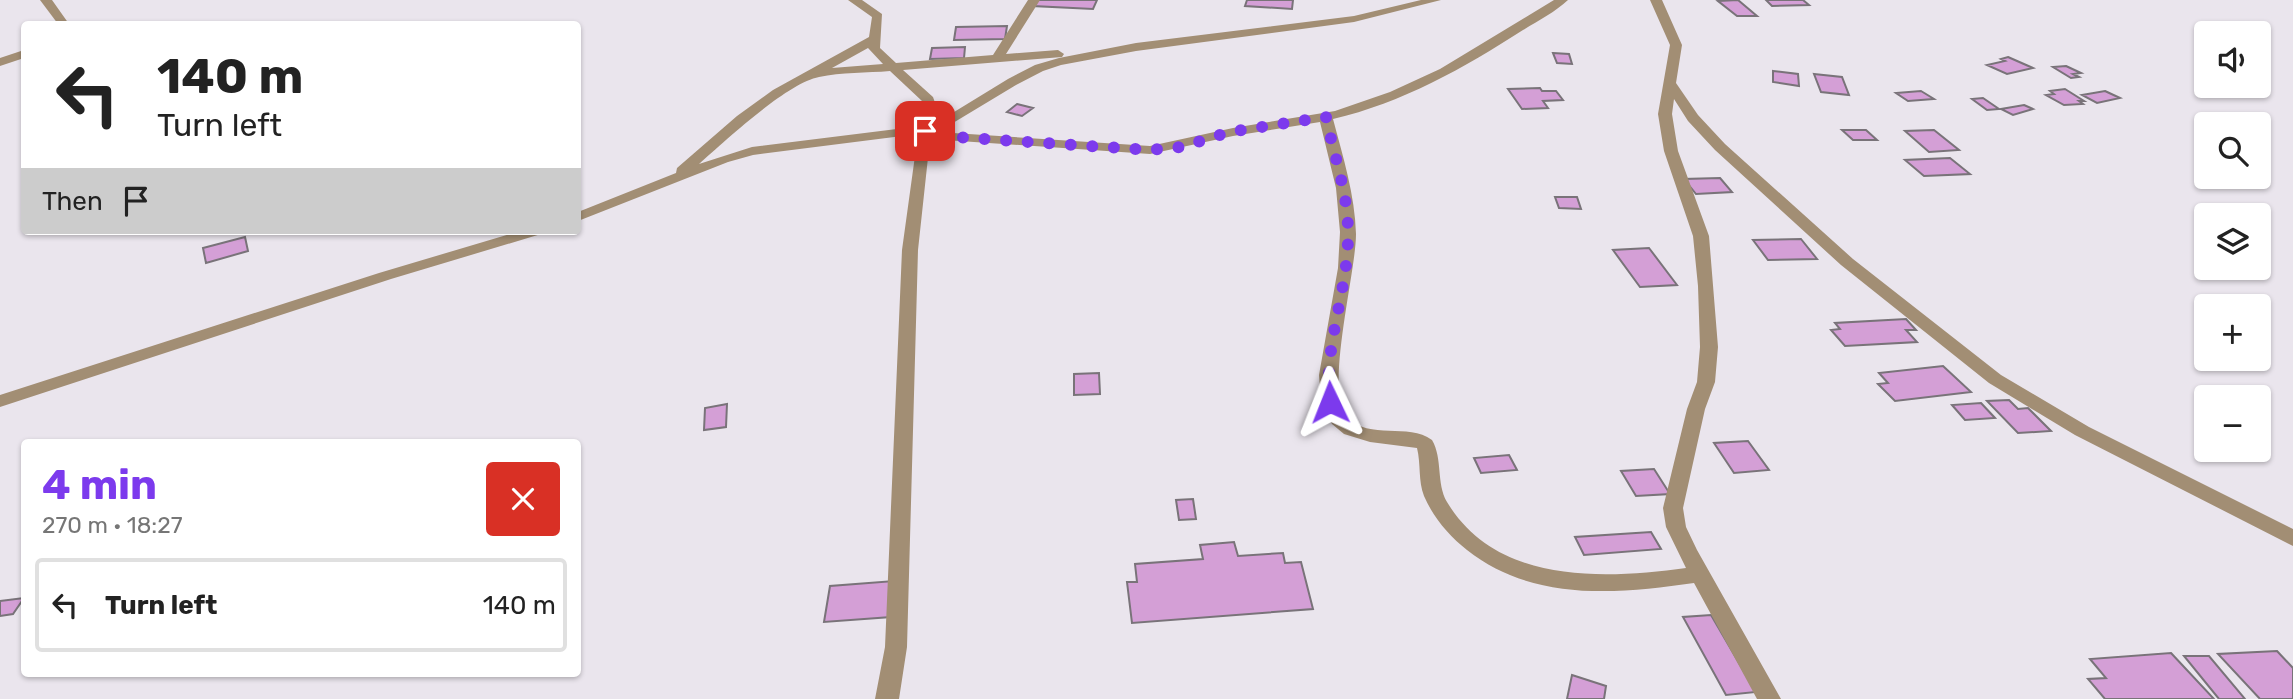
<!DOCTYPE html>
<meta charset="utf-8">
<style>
body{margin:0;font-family:Rubik,sans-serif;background:#f2f2f2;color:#222;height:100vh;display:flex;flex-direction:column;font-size:26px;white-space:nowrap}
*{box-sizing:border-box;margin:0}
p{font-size:23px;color:#767676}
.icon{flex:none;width:38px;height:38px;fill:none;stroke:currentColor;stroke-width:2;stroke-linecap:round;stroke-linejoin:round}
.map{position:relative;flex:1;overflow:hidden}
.panel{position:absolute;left:21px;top:439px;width:560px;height:238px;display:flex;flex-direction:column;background:#fff;border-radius:7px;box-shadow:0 2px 5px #0004}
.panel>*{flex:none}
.banner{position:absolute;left:21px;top:21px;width:560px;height:214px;border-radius:7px;box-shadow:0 2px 5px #0004;background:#fff;color:#222;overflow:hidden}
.buttons{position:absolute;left:2194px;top:21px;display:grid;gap:14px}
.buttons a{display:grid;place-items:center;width:77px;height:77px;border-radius:7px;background:#fff;box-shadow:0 2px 5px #0004;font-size:35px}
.pin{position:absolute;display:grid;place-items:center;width:60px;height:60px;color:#fff;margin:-30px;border-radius:14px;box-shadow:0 4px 10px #0006}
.me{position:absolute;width:77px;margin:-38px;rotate:358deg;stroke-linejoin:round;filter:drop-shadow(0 0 5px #0008)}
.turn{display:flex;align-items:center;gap:24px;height:147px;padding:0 21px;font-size:32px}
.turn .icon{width:91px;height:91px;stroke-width:2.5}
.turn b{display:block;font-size:49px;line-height:60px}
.then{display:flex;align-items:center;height:66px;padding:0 21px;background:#0003;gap:14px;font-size:26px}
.round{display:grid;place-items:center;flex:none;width:74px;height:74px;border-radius:7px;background:#f2f2f2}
.headline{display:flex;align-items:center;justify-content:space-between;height:119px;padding:0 21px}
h1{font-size:42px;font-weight:700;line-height:52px;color:#7c3aed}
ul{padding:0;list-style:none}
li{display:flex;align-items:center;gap:21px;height:94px;margin:0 14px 10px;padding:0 7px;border:4px solid #e0e0e0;border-radius:7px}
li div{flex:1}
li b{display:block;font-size:26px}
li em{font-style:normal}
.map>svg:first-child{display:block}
</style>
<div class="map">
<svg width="2293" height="699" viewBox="0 0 2293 699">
<rect width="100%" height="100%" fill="#eae5ed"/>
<path fill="#d49fd6" stroke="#797379" stroke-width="2" d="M1037,0H1097L1093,9L1033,6Z
M1247,0H1293L1292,9L1245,6Z
M1738,0L1757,16H1737L1718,1Z
M1766,0H1803L1809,5L1772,6Z
M1007,26L1005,39L954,40L956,27Z
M965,47L964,58L930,59L932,48Z
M1553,53L1569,54L1572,64L1557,63Z
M2008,57L2033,68L2007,74L1987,65L2005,61L2001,59Z
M2066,66L2081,73L2073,74L2079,77L2071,78L2053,67Z
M1773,71L1798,74L1799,86L1773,82Z
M1814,74L1842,77L1849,95L1821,92Z
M1540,88L1542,91H1556L1563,100L1543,101L1548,108L1522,109L1508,89Z
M2065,89L2084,101H2079L2083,104L2064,105L2046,95L2054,94L2050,91Z
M1921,91L1934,99L1908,101L1896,93Z
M2105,91L2120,98L2097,103L2082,95Z
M1983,98L1999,109L1987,110L1972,99Z
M1017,104L1033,108L1022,116L1007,112Z
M2024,105L2033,109L2013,115L2001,109Z
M1842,130H1866L1877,140H1853Z
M1934,130L1959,150L1929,152L1905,131Z
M1950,158L1970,174L1924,176L1905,160Z
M1720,178L1732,192L1696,194L1684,179Z
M1555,197H1577L1581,209L1559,208Z
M245,237L248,251L206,263L203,248Z
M1801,239L1817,259L1768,260L1753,240Z
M1649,248L1677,285L1640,287L1613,250Z
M1906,319L1916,330H1906L1917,342L1845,346L1831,330L1840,329L1835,323Z
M1943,366L1971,392L1895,401L1878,384L1888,383L1879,373Z
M1099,373L1100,394L1074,395V374Z
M2009,400L2018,409L2028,408L2051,431L2018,433L1987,401Z
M1981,403L1995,418L1965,420L1952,405Z
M727,404L726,427L704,430L705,408Z
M1748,441L1769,470L1734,473L1714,443Z
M1509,455L1517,470L1481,473L1474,458Z
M1654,469L1670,494L1636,496L1621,471Z
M1193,499L1196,519L1179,520L1176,500Z
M1651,532L1661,549L1584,555L1575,537Z
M1234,542L1238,556L1283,553L1285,563L1301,562L1313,609L1132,623L1127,582H1137L1135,564L1203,559L1200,545Z
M894,581L891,617L824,622L830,586Z
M24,598L13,614L0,616V601Z
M1711,615L1756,692L1726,695L1683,617Z
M2277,651L2293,668V699H2260L2218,654Z
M2171,653L2214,699H2105L2088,679L2106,678L2090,659Z
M2184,656H2209L2245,699H2219Z
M1572,675L1606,686L1604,699H1567Z"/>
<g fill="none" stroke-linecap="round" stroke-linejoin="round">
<path fill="#a28e74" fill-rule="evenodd" d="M40,0H52L69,24H58Z
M848,0H862L882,14L880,48L896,63L993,55L1028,0H1040L1006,54L1058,50L1064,54L1062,57L903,70L933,97L941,120L1008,79L1035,65L1059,58L1136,43L1354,16L1421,0H1441L1354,22L1136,51L1061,65L1043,71L1016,85L938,132L1150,146L1233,128L1335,111L1390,92L1440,69L1554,0H1568C1555,12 1538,21 1523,30C1464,68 1402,103 1333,119C1343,157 1355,195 1356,234C1356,273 1324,392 1347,417C1370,441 1408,422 1432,440C1443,459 1436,483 1447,502C1497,585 1604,579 1686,568L1666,527L1663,508L1687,409L1697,382L1700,347L1698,286L1693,236L1664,151L1658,114L1670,45L1650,0H1662L1682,45L1676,83L1698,115L1725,144L1853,259L2001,375L2089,427L2293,529V546L2075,435L1989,383L1841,265L1715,150L1688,121L1674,99L1672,114L1678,151L1709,236L1718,347L1715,382L1705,409L1683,508L1686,527L1697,550L1781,699H1757L1694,583C1617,594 1533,602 1467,550C1449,536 1433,517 1424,496C1418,481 1421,464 1417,448L1370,442L1344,434L1332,424L1321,401L1319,375L1338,268L1340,232L1336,188L1320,122L1233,136L1150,154L930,139L918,250L907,647L899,699H875L885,647L902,250L918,134L753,155L728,162L578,221V212L676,173L677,168L737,116L773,90L869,37L872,17ZM868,48L883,64L832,68ZM890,71L922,101L929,125L752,147L699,164C725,141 787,83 819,77C841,72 867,73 890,71Z
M24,50V58L0,66V58Z
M520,231H544L541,234L391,279L0,407V395L379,273Z"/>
</g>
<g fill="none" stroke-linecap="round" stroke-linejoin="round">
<path stroke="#7c3aed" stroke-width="12" stroke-dasharray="0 21.6" d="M925,131L924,135L1150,150L1182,147L1229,132L1326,117C1334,156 1348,193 1348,232C1349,290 1323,345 1330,402"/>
</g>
</svg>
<div class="buttons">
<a><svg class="icon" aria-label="sound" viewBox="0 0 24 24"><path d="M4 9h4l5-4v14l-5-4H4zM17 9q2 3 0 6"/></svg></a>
<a><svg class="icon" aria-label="search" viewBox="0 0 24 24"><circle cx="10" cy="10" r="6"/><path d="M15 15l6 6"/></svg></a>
<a><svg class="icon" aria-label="layers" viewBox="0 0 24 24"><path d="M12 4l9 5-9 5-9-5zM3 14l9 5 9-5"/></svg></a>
<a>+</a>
<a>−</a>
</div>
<div class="pin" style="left:925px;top:131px;background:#d93025"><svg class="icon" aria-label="arrive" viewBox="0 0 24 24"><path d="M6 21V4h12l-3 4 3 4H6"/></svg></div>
<svg class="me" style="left:1330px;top:402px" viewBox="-20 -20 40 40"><path d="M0-17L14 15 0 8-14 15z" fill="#7c3aed" stroke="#fff" stroke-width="4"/></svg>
<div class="banner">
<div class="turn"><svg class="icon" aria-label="left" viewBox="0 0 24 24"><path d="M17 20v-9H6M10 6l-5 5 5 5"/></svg><div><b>140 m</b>Turn left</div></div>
<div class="then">Then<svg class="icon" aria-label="arrive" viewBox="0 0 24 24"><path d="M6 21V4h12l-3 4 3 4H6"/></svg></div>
</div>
<section class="panel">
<div class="headline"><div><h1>4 min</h1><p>270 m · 18:27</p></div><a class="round" style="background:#d93025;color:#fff"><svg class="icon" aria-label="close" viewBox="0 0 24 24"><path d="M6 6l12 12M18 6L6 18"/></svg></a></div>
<ul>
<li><svg class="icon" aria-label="left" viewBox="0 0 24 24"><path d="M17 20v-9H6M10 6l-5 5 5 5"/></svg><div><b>Turn left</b></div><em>140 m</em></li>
</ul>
</section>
</div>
